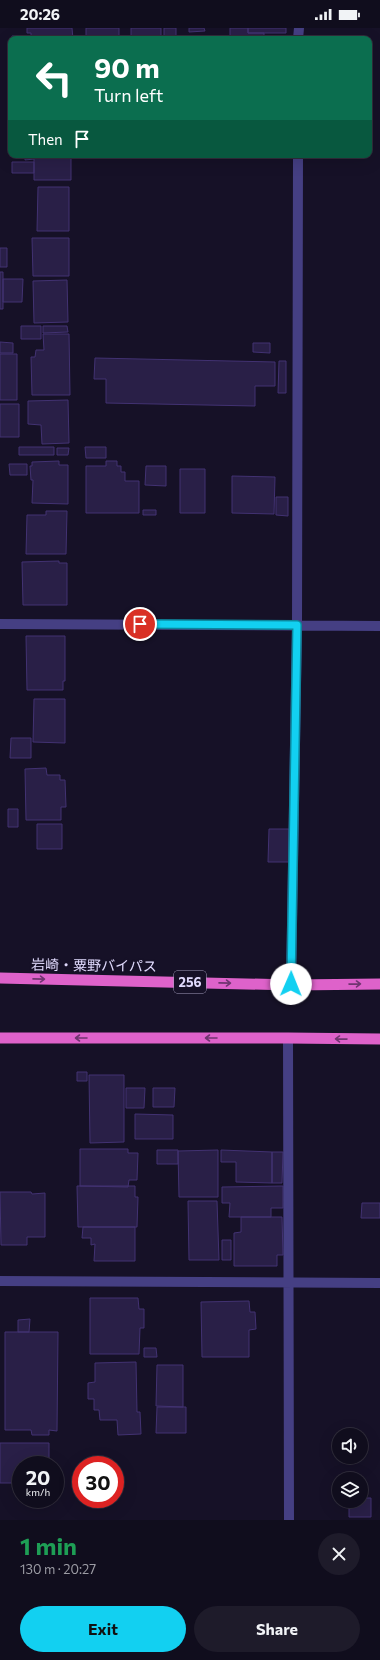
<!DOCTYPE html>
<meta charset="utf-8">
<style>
body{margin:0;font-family:Commissioner,"Noto Sans JP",sans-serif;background:#1e1b2a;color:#f1f3f6;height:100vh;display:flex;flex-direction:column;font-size:15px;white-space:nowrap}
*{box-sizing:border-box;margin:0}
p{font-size:13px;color:#9c9ca4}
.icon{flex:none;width:22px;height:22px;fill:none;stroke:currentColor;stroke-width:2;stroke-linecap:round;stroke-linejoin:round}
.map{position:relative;height:1492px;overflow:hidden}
.details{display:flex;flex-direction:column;background:#100d1d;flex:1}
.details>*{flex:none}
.top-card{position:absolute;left:8px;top:8px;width:364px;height:122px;border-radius:8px;box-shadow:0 4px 16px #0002,0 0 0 1px #302d3b;background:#0b6e4f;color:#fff;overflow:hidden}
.buttons{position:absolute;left:332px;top:1400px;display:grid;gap:8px}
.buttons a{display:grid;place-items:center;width:36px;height:36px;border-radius:50%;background:#100d1d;box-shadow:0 4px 16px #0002,0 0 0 1px #302d3b;font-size:20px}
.speed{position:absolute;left:12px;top:1428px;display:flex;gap:8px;font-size:20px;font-weight:700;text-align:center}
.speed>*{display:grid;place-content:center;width:52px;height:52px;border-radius:50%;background:#100d1d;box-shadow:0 4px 16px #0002,0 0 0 1px #302d3b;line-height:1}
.speed small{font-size:10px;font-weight:400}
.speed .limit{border:6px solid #d22;background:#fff;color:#111}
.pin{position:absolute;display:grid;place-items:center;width:34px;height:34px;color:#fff;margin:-17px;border:2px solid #fff;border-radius:50%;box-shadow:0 1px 4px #0007}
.me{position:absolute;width:44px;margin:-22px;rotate:1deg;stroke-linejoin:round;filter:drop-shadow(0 0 3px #0008)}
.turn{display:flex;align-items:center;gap:14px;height:84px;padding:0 20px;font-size:18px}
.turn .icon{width:52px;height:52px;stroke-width:2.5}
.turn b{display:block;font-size:28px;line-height:34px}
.then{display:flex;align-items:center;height:38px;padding:0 20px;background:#0003;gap:8px;font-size:15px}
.round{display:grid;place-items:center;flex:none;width:42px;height:42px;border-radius:21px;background:#1e1b2a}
.headline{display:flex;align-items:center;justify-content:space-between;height:68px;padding:0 20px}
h1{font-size:24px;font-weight:700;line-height:30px;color:#1e9e55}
.action{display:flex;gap:8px;margin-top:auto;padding:8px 20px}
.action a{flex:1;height:46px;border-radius:24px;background:#12d0f1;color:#111;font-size:16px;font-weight:700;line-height:46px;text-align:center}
.action a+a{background:#1e1b2a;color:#f1f3f6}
.status{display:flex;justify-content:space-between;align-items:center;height:28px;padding:0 20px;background:#100d1d;direction:ltr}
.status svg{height:11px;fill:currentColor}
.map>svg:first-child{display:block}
</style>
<div class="status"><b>20:26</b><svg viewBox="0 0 49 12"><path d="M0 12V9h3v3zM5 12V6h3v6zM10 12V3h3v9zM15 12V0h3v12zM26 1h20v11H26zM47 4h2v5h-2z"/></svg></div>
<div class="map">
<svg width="380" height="1492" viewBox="0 0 380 1492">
<rect width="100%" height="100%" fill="#161127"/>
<path fill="#291f47" stroke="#423272" d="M27,0H72L73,11H31V5H27Z
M86,0H119V11H86Z
M131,0H161V11H131Z
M164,0H176V11H164Z
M189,0H204L205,3L189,4Z
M230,0H248V5H264V11H230Z
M248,0H286V5H248Z
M12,8H26V11H12Z
M25,127H71V152H34V131L25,132Z
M12,134H34V145H12Z
M38,159H69V203H37Z
M32,210H69V248H33Z
M0,220H7V239H0Z
M0,244H3V281H0Z
M3,251H23L22,274H3Z
M67,252L68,294L34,295L33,253Z
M21,298H41V311H21Z
M43,298H67L68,304L43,305Z
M43,306H69L70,367H32L31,329H35L36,322H44Z
M0,314L13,315V325H0Z
M253,315H270V325L253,324Z
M0,326H17V372H0Z
M95,330L275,334V358H255V378L106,375V351H94Z
M279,333H286V365H278Z
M68,372L69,415L42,416L41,397L28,396V373Z
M0,376H19V409H0Z
M19,419H54V427H19Z
M85,419H106V430H86Z
M57,420H69L68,427H57Z
M59,433V437H68V476L32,475L33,452H31L30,438H32V434Z
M106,433H117V438H121V444H125V453H139V485H86V438H106Z
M9,436H27V447H10Z
M146,438H166V458L145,457Z
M180,441H205V485H180Z
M232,448L275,449L274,486L232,485Z
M276,469H288V488L276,487Z
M143,482H156V487H143Z
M46,483H67L66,526H26L27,487H46Z
M59,533V535H67V577H23L22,534Z
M26,608H65V653H63V662H27Z
M34,671H65V715L33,714Z
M11,710H31V730H10Z
M46,740L47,747H60V752H65L66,779H61V792H26L25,741Z
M8,781H18V799H8Z
M37,796H62V821H37Z
M269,801H289V834H268Z
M77,1044H87V1053H77Z
M89,1047H124V1114L90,1115Z
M126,1060H145L144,1080H126Z
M153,1060H175L174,1079H153Z
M135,1086L173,1087V1111H135Z
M80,1121H128V1125H138L137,1152H129L128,1159L80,1158Z
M157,1122H178V1136H157Z
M218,1122V1169H179L178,1123Z
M221,1122L272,1124V1155L236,1154V1134H221Z
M272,1124H283L282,1155H272Z
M77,1158H135V1169H138L137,1199H78Z
M283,1158V1180H271V1189H229L230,1175H222V1159Z
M0,1164H31L32,1166L45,1165V1209H27V1217H1Z
M188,1173H217L219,1232H189Z
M362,1175H380V1190H361Z
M241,1189H282L283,1227H277V1238H234V1205L241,1204Z
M83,1199H135V1233H94L95,1216L91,1217V1210H82Z
M222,1212H231V1232H222Z
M90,1270H138L139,1281H144V1300H140L139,1326H90Z
M249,1273L250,1284H255L256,1301L249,1302V1329H202L201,1274Z
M30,1291L29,1304H18V1292Z
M5,1304H58L57,1403L49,1402V1407H32L31,1402H5Z
M144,1320H156L157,1329H144Z
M136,1334L137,1384H140L141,1406L118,1407L117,1392H100L99,1382H94V1371H88V1355L95,1354V1335Z
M157,1337H183V1379L156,1378Z
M157,1379H186V1405H156Z
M0,1415H49V1437H21V1455H0Z
M361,1470H371V1489H349V1473H361Z"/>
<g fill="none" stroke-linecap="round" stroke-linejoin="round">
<path stroke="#453f83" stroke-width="10" d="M298,11L299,0
M0,596L380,598
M291,957L297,597L298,127
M288,1010L289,1492
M0,1253L380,1255"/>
<path stroke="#de62ca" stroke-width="11" d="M0,950L291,957L380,956
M0,1010H288L380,1011"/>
</g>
<defs><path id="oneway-shaft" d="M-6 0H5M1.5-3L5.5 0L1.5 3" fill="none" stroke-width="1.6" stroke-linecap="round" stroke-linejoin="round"/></defs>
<g stroke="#703570">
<use href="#oneway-shaft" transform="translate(39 951) rotate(1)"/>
<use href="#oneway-shaft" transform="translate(225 955) rotate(1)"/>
<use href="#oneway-shaft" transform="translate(355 956) rotate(-1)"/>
<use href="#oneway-shaft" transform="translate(81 1010) rotate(180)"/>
<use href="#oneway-shaft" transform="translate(211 1010) rotate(180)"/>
<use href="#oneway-shaft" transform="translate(341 1011) rotate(-179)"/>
</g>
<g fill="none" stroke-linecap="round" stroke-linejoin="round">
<defs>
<path id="route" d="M140,596L297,597L291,956"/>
</defs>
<use href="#route" stroke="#0c879d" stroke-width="10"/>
<use href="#route" stroke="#12d0f1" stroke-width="7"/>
</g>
<g text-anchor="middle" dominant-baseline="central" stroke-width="4" stroke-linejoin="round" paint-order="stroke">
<rect fill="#161127" stroke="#a39ebd" stroke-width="1" x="174" y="943" width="32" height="22" rx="3"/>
<g font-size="13" font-weight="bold" fill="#e0dafd">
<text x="190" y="954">256</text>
</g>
<g font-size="14" fill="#e0dafd" stroke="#161127">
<text transform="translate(94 937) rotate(1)">岩崎・粟野バイパス</text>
</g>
</g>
</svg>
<div class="buttons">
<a><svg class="icon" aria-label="sound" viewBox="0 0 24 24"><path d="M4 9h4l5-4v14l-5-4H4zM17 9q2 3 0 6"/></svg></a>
<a><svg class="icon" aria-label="layers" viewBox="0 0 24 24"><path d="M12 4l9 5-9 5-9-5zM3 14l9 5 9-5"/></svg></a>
</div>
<div class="speed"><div>20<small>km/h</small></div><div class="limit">30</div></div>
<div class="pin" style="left:140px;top:596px;background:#d93025"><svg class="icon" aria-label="arrive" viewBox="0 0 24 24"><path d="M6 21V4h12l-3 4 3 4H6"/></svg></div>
<svg class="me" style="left:291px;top:956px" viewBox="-20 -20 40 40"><circle r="19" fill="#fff"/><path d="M0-13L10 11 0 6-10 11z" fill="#12d0f1"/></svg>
<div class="top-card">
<div class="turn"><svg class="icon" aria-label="left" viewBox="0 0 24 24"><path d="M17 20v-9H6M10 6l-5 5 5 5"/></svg><div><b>90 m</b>Turn left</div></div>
<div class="then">Then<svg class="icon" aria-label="arrive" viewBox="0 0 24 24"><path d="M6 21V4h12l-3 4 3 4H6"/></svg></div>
</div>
</div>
<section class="details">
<div class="headline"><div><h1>1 min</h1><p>130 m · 20:27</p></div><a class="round"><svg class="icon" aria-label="close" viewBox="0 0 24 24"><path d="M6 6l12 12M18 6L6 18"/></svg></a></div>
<div class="action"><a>Exit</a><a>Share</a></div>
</section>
